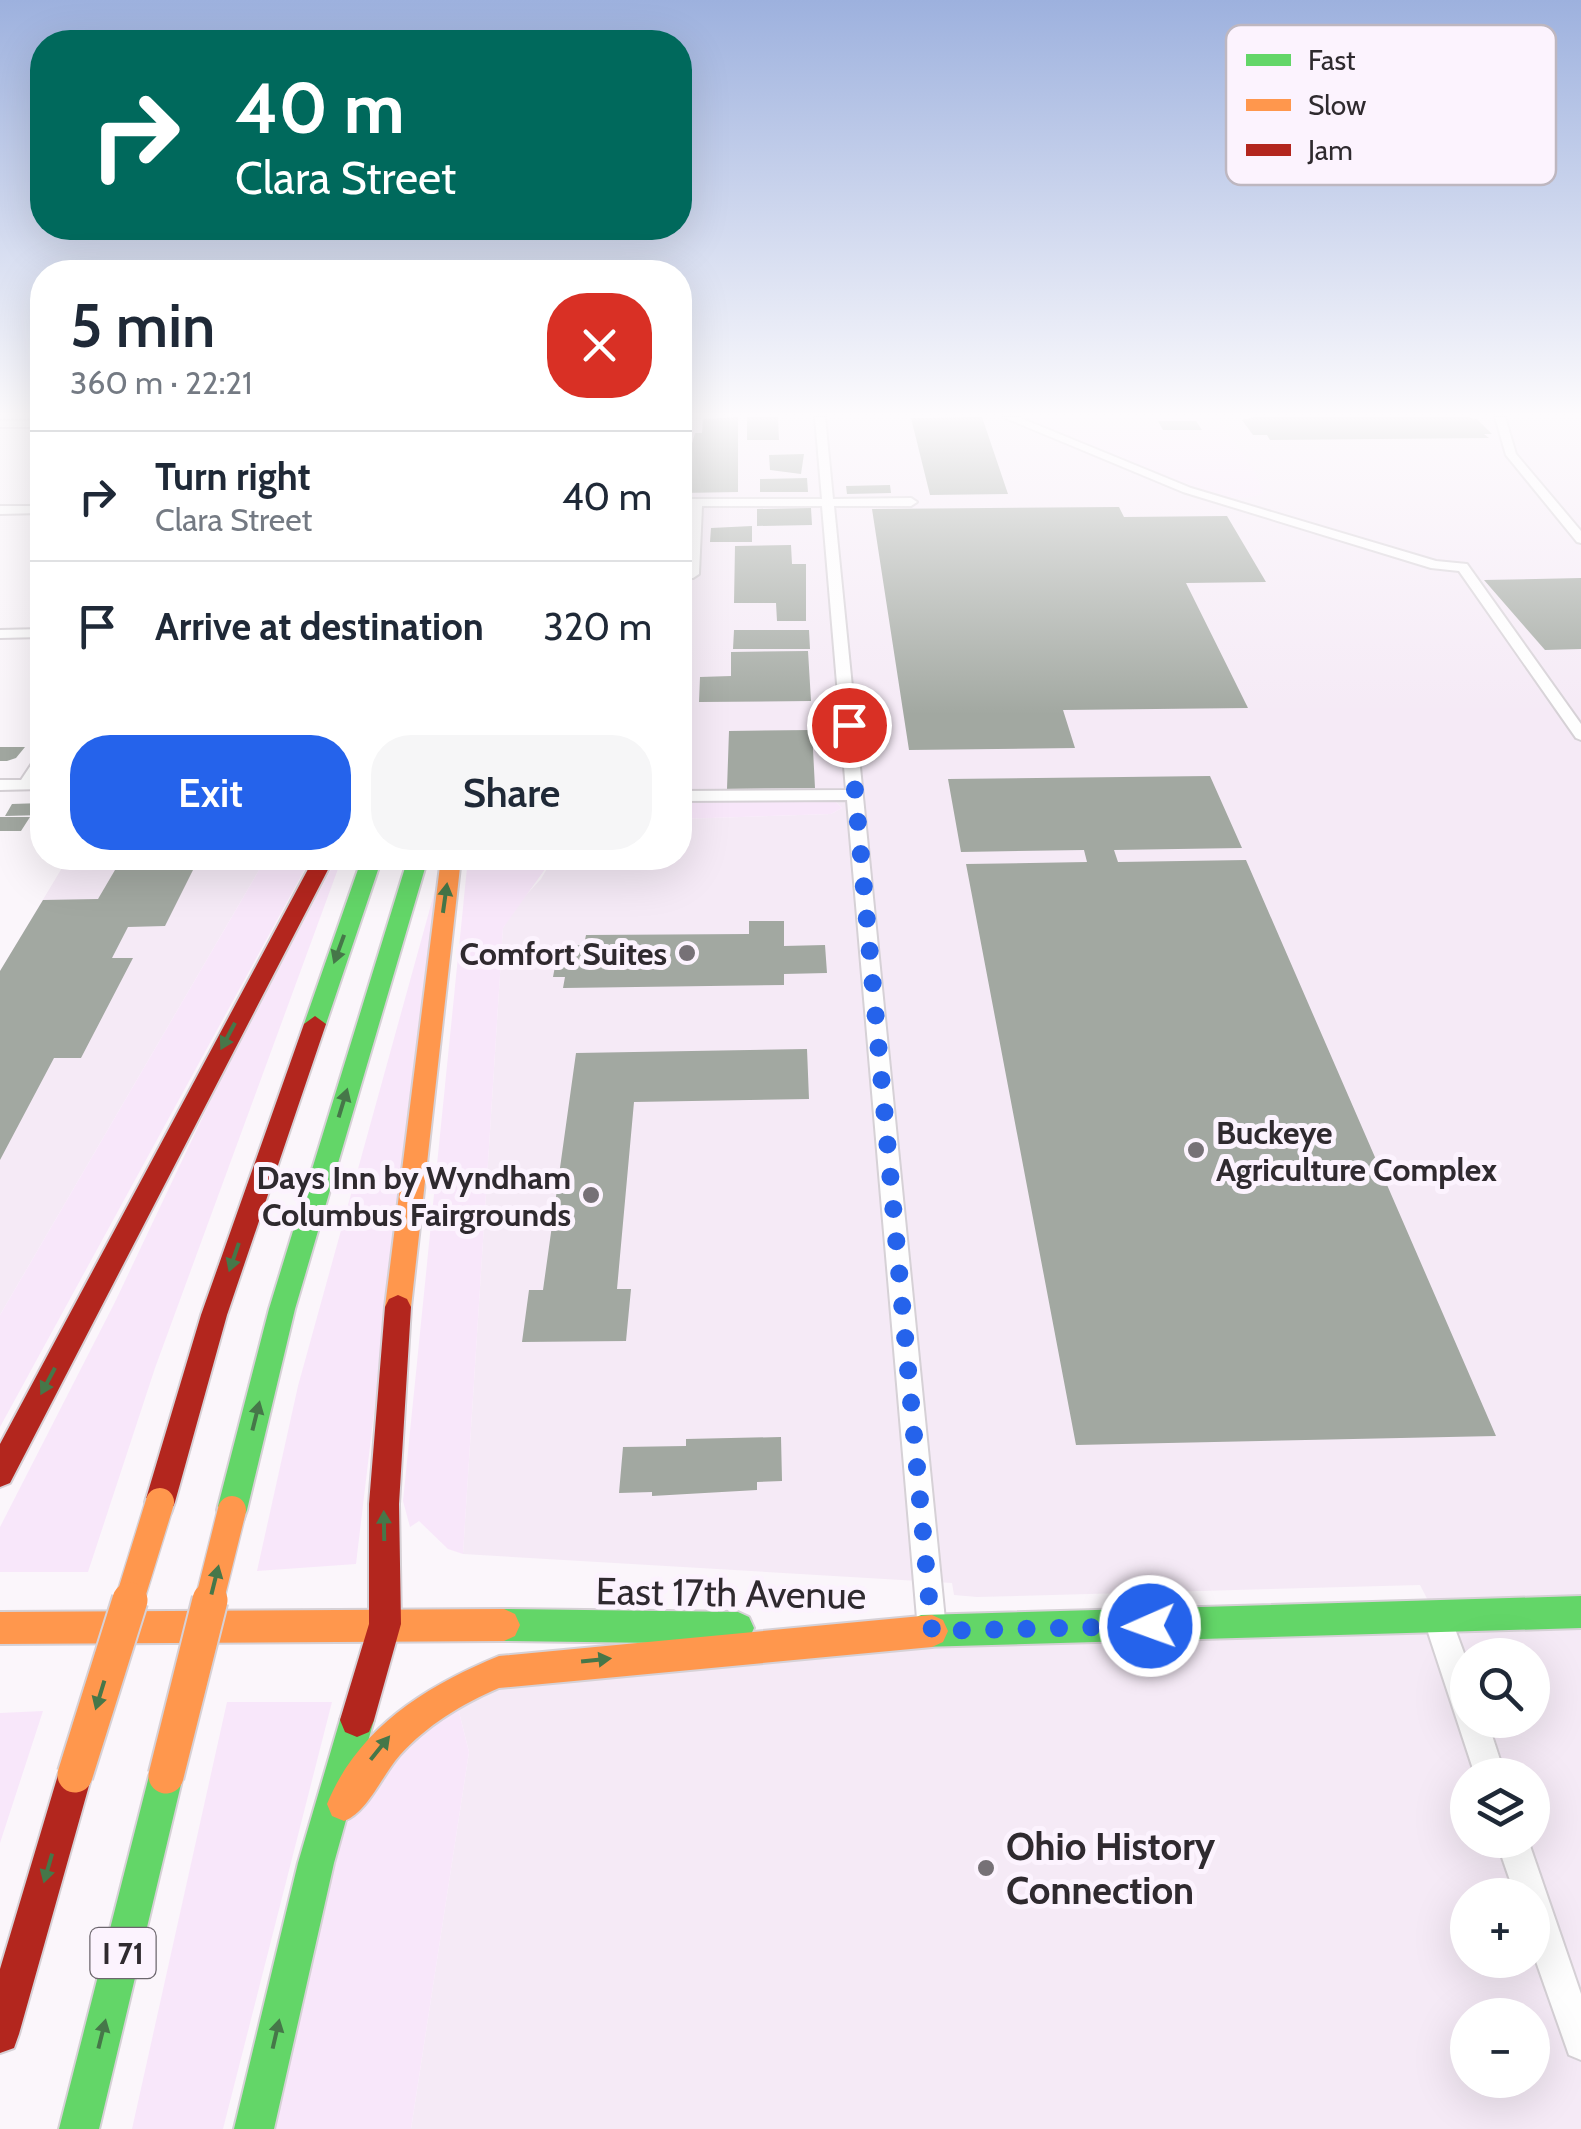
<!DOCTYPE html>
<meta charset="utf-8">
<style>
body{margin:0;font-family:Cabin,sans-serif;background:#f6f6f7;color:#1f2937;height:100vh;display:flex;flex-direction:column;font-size:38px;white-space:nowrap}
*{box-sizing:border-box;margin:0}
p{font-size:32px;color:#747a83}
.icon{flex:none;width:55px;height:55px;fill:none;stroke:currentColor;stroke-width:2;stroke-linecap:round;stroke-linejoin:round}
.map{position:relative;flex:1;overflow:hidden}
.panel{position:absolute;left:30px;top:260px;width:662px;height:610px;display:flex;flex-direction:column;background:#fff;border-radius:40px;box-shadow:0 10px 40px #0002}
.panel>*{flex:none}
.banner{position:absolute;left:30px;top:30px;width:662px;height:210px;border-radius:40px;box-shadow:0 10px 40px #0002;background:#00695c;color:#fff;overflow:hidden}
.fabs{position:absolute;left:1450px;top:1638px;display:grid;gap:20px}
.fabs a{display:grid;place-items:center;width:100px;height:100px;border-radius:50%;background:#fff;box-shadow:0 10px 40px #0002;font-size:50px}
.pin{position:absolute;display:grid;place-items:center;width:85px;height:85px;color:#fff;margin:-42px;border:5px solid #fff;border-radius:50%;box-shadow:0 2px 10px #0007}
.me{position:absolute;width:110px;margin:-55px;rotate:268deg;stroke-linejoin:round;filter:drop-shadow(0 0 8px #0008)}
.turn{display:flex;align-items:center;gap:35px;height:210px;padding:0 40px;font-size:45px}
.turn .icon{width:130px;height:130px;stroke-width:2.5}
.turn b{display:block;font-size:70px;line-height:85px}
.round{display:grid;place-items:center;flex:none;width:105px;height:105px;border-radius:40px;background:#f6f6f7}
.head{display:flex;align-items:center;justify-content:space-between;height:170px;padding:0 40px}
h1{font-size:60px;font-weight:600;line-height:75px}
.button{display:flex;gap:20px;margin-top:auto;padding:20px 40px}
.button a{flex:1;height:115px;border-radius:40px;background:#2563eb;color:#fff;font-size:40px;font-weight:600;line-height:115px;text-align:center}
.button a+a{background:#f6f6f7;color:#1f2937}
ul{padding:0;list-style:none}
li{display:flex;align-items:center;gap:30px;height:130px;padding:0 40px;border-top:2px solid #e0e1e3}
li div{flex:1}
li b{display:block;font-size:38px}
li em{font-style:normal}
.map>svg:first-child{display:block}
</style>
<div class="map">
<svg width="1581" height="2129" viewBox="0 0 1581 2129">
<rect width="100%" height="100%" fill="#fbf6fb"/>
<path fill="#f5eaf6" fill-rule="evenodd" d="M680,417H1581V2129H411L469,1752L453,1688L499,1672L1436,1616L1420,1585L977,1597L954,1595L952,1583L463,1554L503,928L513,909L541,879L553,858H680V819L831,814L842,808L836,802L680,801ZM1468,1655H1532V1720H1468ZM1468,1775H1532V1840H1468ZM1468,1895H1532V1960H1468ZM1468,2015H1532V2080H1468Z
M68,858H266L0,1315V971Z"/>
<path fill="#f8e7fa" d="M1008,417H1217L1257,476L1263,493C1221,519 1054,439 1008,417Z
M680,801L836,802L842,808L831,814L680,819Z
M266,858H311L0,1427V1315Z
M337,858H342L155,1368L88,1572H0V1527L115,1302L226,1068Z
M468,858H553L503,928L463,1554L448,1549L419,1521L410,1527L403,1501Z
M437,883L356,1564L257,1571L298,1386Z
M453,1688L469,1752L411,2129H254L316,1863Z
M227,1702H332L223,2129H132Z
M43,1711L0,1843V1713Z"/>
<path fill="#a2a8a1" d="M738,417V492L680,493V460H687L695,433H702L703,419Z
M747,417H778L779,440H747Z
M982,417L1008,494L930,495L911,418Z
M1254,417H1468L1477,419L1492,434H1484L1489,438L1270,440L1267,435H1253L1242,420Z
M1158,421H1196L1202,430H1163Z
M804,454L801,474L770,470L769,455Z
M807,478L808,492H760V479Z
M890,485L891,493L847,494L846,486Z
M1119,507L1124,517L1227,516L1266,582L1186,583L1248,708L1063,710L1075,748L909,750L872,509Z
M811,508L812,525L757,526V509Z
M752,526V542H710L711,528Z
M791,545L792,564H806V621H777L776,603H734L735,546Z
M1581,578V649L1545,650L1484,580Z
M734,630H809L810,649H733Z
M808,651L811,701L699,702L700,677L731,676V652Z
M812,730L815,788L727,789L729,731Z
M0,747H25L16,758L7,761H0Z
M1210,776L1242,848L1114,850L1118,862L1246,860L1496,1436L1076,1445L966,864L1087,862L1084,850L961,852L948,779Z
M42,803V815L5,816L12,804Z
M0,817H30L21,831H0Z
M122,858H199L165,926L128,927L112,958H133L81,1058H54L0,1160V971L43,900L98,899Z
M749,921H784V946L825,945L827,973L784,974V985L563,988L565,977H553L556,961H548L550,946L584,945L586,935L749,934Z
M807,1049L809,1099L634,1102L617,1289H631L626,1341L522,1342L529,1290H543L576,1053Z
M781,1437L782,1481L757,1482V1490L652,1496V1492L619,1493L623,1447L686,1446V1439Z"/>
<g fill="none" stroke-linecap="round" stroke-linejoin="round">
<defs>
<path id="street" d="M815,417H825L833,499L911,498L917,502L911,506H834L946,1630L942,1640L932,1644L922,1640L918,1630L847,800L680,801V791L846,790L822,506H702L699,574L693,578H680V570H687L690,506L680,507V499H822Z
M1003,417H1018L1191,488L1436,561L1467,564L1581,724V740L1576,738L1459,571L1431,568L1183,492Z
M1495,417H1505L1516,454L1581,531V543L1577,542L1506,455Z
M0,421H42V427H0Z
M0,506H42V513L0,514Z
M42,629V637L0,638V630Z
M42,754V770L37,779H42V789L0,790V780H21L37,756Z
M1437,1603L1447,1607L1468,1664V1720H1487L1505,1775H1475L1423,1617L1427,1607Z
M1496,1840H1528L1581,1994V2060L1569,2055L1532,1950V1895H1515Z"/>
<path id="fast" d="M362,858H382L326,1024L315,1032L304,1024Z
M408,858H428L295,1309L247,1510L243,1521L232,1525L221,1521L217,1510L269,1309Z
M1581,1596V1628L921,1647L910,1642L905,1631L910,1620L921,1615Z
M504,1609L738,1612L749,1617L754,1628L749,1639L738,1644L504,1641L493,1636L488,1625L493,1614Z
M357,1703L369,1708L374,1720L334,1863L274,2129H234L298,1863L340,1720L345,1708Z
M166,1759L178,1764L183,1776L99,2129H59L149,1776L154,1764Z"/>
<path id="slow" d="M441,858H461L411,1307L407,1315L398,1319L389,1315L385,1307Z
M504,1609L515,1614L520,1625L515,1636L504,1641L0,1644V1612Z
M932,1615L943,1620L948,1631L943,1642L932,1647L499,1688C462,1704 427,1725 400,1755C382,1775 368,1812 344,1821L332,1816L327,1804C358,1728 426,1686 499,1656Z"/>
<path id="jam" d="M314,858H334L10,1483L0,1487V1444Z
M315,1016L326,1024L227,1315L175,1502L171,1513L160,1517L149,1513L145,1502L201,1315L304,1024Z
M398,1295L407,1299L411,1307L399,1504L401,1624L374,1720L369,1732L357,1737L345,1732L340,1720L369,1624V1504L385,1307L389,1299Z
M75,1758L87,1763L92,1775L19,2034L14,2048L0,2053V1969L58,1775L63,1763Z"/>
</defs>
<use href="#street" stroke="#d6d1d6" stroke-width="4"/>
<use href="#fast" stroke="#d6d1d6" stroke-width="4"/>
<use href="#slow" stroke="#d6d1d6" stroke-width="4"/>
<use href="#jam" stroke="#d6d1d6" stroke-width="4"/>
<use href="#street" fill="#fefefe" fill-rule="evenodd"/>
<use href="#fast" fill="#63d668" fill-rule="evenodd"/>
<use href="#slow" fill="#ff974d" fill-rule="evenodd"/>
<use href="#jam" fill="#b3261e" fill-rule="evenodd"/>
<defs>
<path id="slow-bridge-far1" d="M129,1602L160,1502
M209,1602L232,1510"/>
<path id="slow-bridge" d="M75,1775L130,1600
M166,1776L210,1600"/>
</defs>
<use href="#slow-bridge-far1" stroke="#d6d1d6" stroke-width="31" stroke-linecap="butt"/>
<use href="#slow-bridge" stroke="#d6d1d6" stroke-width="39" stroke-linecap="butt"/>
<use href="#slow-bridge-far1" stroke="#ff974d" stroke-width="28"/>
<use href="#slow-bridge" stroke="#ff974d" stroke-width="35"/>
</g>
<defs><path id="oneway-solid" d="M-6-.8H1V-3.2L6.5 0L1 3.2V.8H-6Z" transform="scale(2.5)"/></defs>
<g fill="#467749">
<use href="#oneway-solid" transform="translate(445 898) rotate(-82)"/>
<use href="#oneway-solid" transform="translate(339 949) rotate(110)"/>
<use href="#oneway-solid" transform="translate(228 1036) rotate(118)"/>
<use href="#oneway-solid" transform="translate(343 1103) rotate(-73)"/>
<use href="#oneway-solid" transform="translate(234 1257) rotate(109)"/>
<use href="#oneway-solid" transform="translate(48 1381) rotate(118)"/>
<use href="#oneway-solid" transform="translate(256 1416) rotate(-76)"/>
<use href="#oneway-solid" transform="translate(384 1526) rotate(-91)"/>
<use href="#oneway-solid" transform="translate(215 1580) rotate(-76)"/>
<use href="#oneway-solid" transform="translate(596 1660) rotate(-6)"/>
<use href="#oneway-solid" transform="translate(100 1695) rotate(107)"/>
<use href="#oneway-solid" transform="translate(380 1748) rotate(-51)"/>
<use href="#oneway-solid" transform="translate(48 1868) rotate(106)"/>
<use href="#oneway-solid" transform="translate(102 2034) rotate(-76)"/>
<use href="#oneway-solid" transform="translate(276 2034) rotate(-77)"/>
</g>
<linearGradient id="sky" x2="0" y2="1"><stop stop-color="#9db1de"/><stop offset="0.58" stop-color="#fdfbfd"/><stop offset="1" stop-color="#fdfbfd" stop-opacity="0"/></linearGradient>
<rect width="1581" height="715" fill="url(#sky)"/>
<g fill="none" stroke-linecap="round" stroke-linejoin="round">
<path stroke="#2563eb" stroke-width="18" stroke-dasharray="0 32.4" d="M849,725L932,1631L1150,1626"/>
</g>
<g fill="#767176" stroke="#fcf3fe" stroke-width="4">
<circle cx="687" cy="953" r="10"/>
<circle cx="1196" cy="1150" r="10"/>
<circle cx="591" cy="1195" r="10"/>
<circle cx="986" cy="1868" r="10"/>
</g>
<g text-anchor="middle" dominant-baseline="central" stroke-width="10" stroke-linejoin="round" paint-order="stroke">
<rect fill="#fcf3fe" stroke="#6c666d" stroke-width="2.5" x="90.5" y="1928" width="65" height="50" rx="8"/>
<g font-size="30" font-weight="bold" fill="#2f2a2f">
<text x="123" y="1953">I 71</text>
</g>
<g font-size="32" font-weight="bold" fill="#2f2a2f" stroke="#fcf3fe" text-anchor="end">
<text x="667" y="953">Comfort Suites</text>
<text x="1216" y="1132" text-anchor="start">Buckeye<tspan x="1216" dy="37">Agriculture Complex</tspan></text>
<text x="571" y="1177">Days Inn by Wyndham<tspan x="571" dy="37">Columbus Fairgrounds</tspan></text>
</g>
<g font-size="38" fill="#2f2a2f" stroke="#fcf3fe">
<text transform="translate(731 1593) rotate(1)">East 17th Avenue</text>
</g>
<g font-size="38" font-weight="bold" fill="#2f2a2f" stroke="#fcf3fe" text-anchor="start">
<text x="1006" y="1846">Ohio History<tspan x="1006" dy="44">Connection</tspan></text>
</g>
</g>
<rect x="1226" y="25" width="330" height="160" rx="15" fill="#fcf3fe" stroke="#beb7c0" stroke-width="2.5"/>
<rect x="1246" y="54" width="45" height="12" fill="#63d668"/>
<rect x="1246" y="99" width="45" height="12" fill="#ff974d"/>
<rect x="1246" y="144" width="45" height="12" fill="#b3261e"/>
<g font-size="28" fill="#2f2a2f">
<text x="1308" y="70">Fast</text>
<text x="1308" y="115">Slow</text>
<text x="1308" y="160">Jam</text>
</g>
</svg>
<div class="fabs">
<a><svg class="icon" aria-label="search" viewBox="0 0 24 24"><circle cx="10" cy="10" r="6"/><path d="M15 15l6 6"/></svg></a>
<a><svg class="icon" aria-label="layers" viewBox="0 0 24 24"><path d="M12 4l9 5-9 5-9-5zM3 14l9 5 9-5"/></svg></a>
<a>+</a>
<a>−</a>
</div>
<div class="pin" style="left:849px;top:725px;background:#d93025"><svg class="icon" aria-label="arrive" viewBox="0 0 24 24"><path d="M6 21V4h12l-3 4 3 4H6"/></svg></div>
<svg class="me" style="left:1150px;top:1626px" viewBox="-20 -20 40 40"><circle r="17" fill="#2563eb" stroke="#fff" stroke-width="3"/><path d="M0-11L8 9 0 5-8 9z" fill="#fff"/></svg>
<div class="banner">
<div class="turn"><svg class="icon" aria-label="right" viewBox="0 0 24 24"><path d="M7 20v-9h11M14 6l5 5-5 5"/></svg><div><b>40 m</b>Clara Street</div></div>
</div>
<section class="panel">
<div class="head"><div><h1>5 min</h1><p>360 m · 22:21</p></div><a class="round" style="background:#d93025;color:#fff"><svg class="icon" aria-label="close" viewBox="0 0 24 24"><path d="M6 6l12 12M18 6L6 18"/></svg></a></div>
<ul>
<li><svg class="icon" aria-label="right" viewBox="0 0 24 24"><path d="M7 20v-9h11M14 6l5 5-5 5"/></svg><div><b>Turn right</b><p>Clara Street</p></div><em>40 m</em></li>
<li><svg class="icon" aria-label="arrive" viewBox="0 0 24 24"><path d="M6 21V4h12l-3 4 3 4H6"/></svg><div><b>Arrive at destination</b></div><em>320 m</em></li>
</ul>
<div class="button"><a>Exit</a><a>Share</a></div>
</section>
</div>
